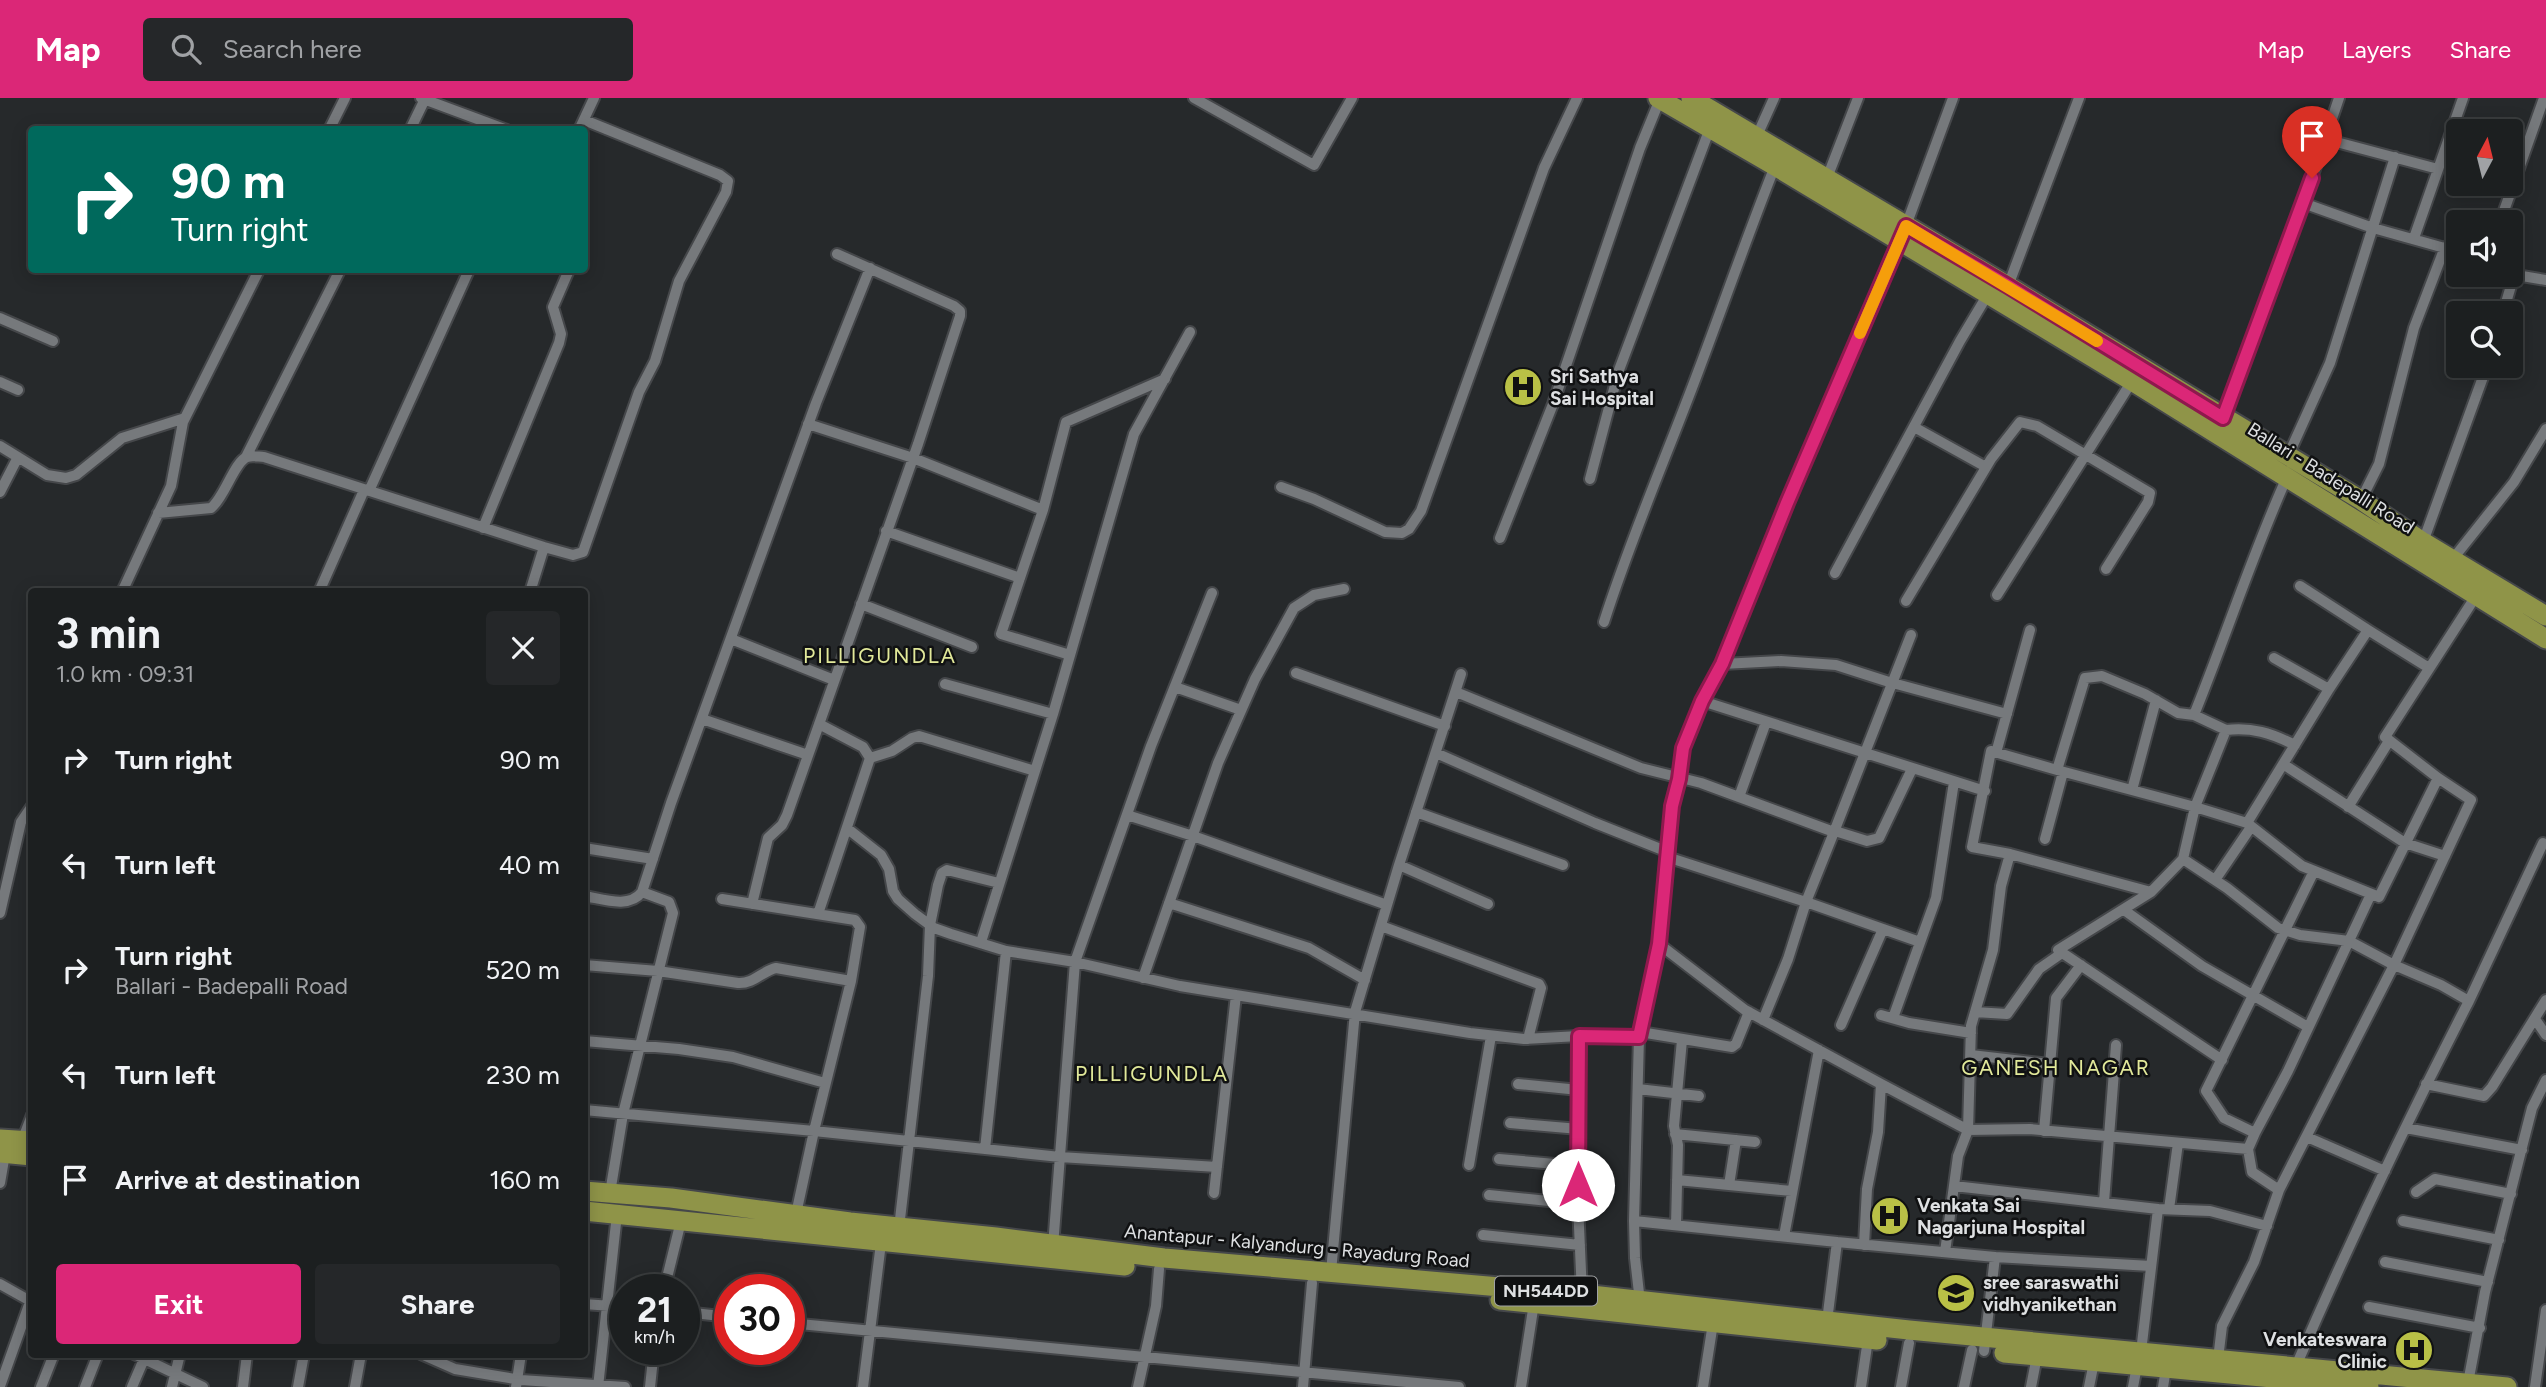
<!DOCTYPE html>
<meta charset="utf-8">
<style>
body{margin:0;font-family:Figtree,sans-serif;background:#252729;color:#f1f3f6;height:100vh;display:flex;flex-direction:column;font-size:26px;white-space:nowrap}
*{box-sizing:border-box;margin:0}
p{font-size:23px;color:#a0a2a5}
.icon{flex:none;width:38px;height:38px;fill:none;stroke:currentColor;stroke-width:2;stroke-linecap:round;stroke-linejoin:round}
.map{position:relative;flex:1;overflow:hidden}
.side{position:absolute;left:28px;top:490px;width:560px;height:770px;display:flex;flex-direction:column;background:#1c1f20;border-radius:7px;box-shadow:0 4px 18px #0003,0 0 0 2px #3a3d3e}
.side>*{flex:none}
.guide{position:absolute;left:28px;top:28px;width:560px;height:147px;border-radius:7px;box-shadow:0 4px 18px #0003,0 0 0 2px #3a3d3e;background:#00695c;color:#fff;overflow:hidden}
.needle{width:46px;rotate:7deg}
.fabs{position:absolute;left:2446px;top:21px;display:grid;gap:14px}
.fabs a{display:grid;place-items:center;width:77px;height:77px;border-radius:7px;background:#1c1f20;box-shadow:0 4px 18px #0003,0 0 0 2px #3a3d3e;font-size:35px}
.speed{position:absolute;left:609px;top:1176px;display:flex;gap:14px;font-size:35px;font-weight:700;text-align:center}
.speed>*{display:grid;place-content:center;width:91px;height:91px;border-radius:50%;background:#1c1f20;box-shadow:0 4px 18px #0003,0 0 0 2px #3a3d3e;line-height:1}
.speed small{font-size:18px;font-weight:400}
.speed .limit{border:10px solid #d22;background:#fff;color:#111}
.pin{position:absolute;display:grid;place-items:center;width:60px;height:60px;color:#fff;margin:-72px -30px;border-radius:50% 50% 50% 0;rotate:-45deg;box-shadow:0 0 7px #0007}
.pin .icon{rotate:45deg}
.me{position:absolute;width:77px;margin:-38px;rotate:0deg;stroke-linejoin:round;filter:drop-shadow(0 0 5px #0008)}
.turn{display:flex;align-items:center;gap:24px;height:147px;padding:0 28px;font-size:32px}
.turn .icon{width:91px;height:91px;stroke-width:2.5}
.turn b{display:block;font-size:49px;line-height:60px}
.round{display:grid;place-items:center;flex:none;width:74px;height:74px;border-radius:7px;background:#252729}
.headline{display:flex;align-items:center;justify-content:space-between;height:119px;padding:0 28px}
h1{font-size:42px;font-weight:700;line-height:52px}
.action{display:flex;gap:14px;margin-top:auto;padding:14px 28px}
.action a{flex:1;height:80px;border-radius:7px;background:#db2777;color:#fff;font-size:28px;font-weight:700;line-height:80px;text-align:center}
.action a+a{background:#252729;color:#f1f3f6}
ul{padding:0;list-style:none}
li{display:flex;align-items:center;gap:21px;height:105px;padding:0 28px}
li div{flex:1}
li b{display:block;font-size:26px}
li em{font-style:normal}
header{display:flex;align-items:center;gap:42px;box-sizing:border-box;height:98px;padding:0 35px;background:#db2777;color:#fff}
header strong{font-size:33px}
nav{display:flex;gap:38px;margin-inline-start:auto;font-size:24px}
.search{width:490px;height:63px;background:#252729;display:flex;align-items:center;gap:18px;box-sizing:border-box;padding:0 24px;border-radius:7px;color:#a0a2a5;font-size:26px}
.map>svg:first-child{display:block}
</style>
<header>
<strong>Map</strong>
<div class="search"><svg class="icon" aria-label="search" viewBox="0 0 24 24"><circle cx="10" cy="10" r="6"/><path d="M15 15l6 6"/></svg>Search here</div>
<nav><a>Map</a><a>Layers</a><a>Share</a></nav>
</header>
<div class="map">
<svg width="2546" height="1289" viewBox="0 0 2546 1289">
<rect width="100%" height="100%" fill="#26292b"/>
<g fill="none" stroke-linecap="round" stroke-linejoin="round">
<defs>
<path id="street" d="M421,0L507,32
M1194,0L1314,67L1352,0
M329,32L345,0
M410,32L425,1
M579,32L594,0
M1756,40L1774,0
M2325,41L2438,71
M1827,80L1858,0
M2303,105L2373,130L2459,154
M2500,124L2544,0
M2414,140L2463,0
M2511,173L2522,178L2546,182
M2008,188L2079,0
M2503,215L2515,174
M0,220L53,243
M0,284L18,292
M2223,320L2312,80L2339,0
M808,326L913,360L1043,412
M1914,329L1986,369
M0,348L47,377L66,380L76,377L122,340L185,320
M2288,358L2330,265L2395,59
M246,359L340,172
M1590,381L1619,272L1710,30
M1281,389L1314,401L1385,434L1402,435L1409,431L1421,413L1544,70L1577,0
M369,393L469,172
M0,394L18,359
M2361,402L2379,366L2414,230L2445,149
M158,415L211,410C225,399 234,364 247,359C252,357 259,359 264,359L544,449L573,457L583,454L639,294L655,263L679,183L726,94L728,83L720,77L584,22
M483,430L559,245L561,236L553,209L569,172
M886,433L1020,480
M1500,440L1553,306L1640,50L1660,1
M2423,444L2487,268
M2452,462L2514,384L2546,331
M1835,475L1960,243L1988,196
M2300,488L2368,532
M122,494L171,388L183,324L259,172
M319,494L364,392
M530,494L544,449
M1997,497L2132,283
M1906,503L1991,361L2020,324L2037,328L2150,395L2148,404L2106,471
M861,506L972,549
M1604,524C1631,439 1667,357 1698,274C1724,205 1748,136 1775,68
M731,541L834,582
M1070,557L1001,536L1043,412L1066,324L1165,281
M2274,560L2329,591L2368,532L2429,570
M1722,566L1781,563L1836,567L1889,584L2007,616
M1296,575L1445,628
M945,586L1053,616
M1175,589L1241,612
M1456,594L1641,670L1701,685L1739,699L1766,624
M1702,603L1985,693
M2194,617L2178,615L2145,596L2102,578L2085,580L2057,672L2195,709L2247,725L2302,768L2379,799L2438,680L2385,639L2476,498
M702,621L808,657
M2226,632C2252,629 2271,635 2295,647
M1436,655L1595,725L1668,754
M1996,655L2030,532
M870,660L892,653L912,640L919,638L1035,673
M2283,666L2405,745L2445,758
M2132,692L2156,602
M2348,709L2389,643
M1416,714L1563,767
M1127,717L1193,738L1387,807
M2247,725L2329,591
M848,731L881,757L889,771L893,793L898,801L915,816L934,830L951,836L1006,853L1075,864L1180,888L1470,935L1524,941L1579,938
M1835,733L1867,743L1879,740L1912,671
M1834,734L1911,537
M2045,741L2063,674
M584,750L653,761
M2010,756L1972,749L1991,653L2057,672
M1667,759L1806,804L1834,734L1739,699
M2183,761L2227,790L2278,830L2300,837L2349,843L2394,867L2441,887L2469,903C2407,1023 2349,1145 2296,1268
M1399,767L1488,806
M2215,782L2251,729
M584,798C603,801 629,811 642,794L671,705L816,305L870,170
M722,801L855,822L860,829L851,883L814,1033L796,1116
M1169,805L1309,850L1365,882
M752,806L768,740L782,727L787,717L918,346L960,218V213L954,208L837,156
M2124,812L2202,868L2308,929
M0,815L21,724L32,708
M818,816L870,660L863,649L819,626
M1381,828L1539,886L1541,890L1528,941
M981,844L1053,616L1134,336L1190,234
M1659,846L1745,912L1881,986
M584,867L658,873L738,885C754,886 762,873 776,870L851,883
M1143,880L1218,665L1255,581L1294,510L1314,497L1344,491
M2469,903L2543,745
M1975,914L2007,916L2039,871L2062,855
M1881,917L1909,925L1971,935
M1893,920L1936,800L1954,684
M2535,921L2546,937
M1763,922L1788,861L1806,804L1920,844
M1841,927L1883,831
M1640,934L1732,949L1736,946L1749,914
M584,943L679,951L733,959L825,985
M1971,957L2050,966
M2222,962L2058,852L2151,794L2183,761L2195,709L2226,632L2194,617C2226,538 2252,457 2287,379
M1518,986L1579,992
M2426,986L2484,998L2492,989L2546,902
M1638,991L1699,998
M584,1012L814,1033L1060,1059L1217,1069
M1510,1025L1579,1031
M2406,1030L2522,1052
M2044,1033L2056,900L2081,867
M2255,1035L2288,973L2371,796
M1675,1036L1755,1044
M2307,1039L2385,1073
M22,1043L32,1017
M985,1051L1006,853
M1499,1061L1578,1068
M1469,1067L1491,938
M1677,1082L1792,1093
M0,1085L5,1056
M1729,1087L1736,1042
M1954,1088L2158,1111
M2279,1092L2394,867L2471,702L2438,680
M2416,1094L2435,1081L2511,1096
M610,1095L623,1016L673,815L669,804L642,794
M1214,1095L1236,897
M1489,1097L1578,1106
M2104,1104L2116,947
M2169,1111L2178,1045
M1634,1123L1635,1160L1640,1204
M2403,1123L2499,1142
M1676,1127L1678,1047L1674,1028L1682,942
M899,1130L928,878L930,827L938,787L942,775L947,772L999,785
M1483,1137L1580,1147
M1784,1138L1819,952
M1837,1144L1634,1123L1639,939L1659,846L1672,708L1679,680L1683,650L1702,603L1722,566L1787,405L1900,144L1953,0
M1864,1147L1867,1091L1878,1034L1881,986L1968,1032L2030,1031L2248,1051
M1053,1148L1075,864L1151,648L1212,495
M1945,1154L1958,1058L1968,1032L1971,928L1993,852L2001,788L2010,756L2151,794
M2385,1164L2488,1184
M1331,1174L1355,914L1399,767L1461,576
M0,1186L32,1204
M664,1192L681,1123
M1582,1196L1578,1106L1579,938L1639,939
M584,1206L625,1209
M2369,1209L2480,1230
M684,1214L730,1219
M1827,1223L1837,1144L1995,1159L2151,1168
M789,1225L1459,1289
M1984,1253L1995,1159
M2141,1254L2158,1111L2210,1113L2267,1128
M134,1256L203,1289
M421,1256L455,1271L521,1282L625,1289
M2218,1261L2222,1228L2254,1164L2279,1092L2252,1074L2248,1051L2255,1035L2224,1020L2206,993L2314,773
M2468,1285L2485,1194L2532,1010L2546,982
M0,1288L30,1204
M41,1289L54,1256
M85,1289L98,1256
M132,1289L144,1261
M172,1289L180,1256
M243,1289L247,1256
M298,1289L304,1256
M355,1289L361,1256
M516,1289L521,1256
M598,1289L617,1116
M650,1289L654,1251
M863,1289L881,1145
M1138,1289L1156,1208L1159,1171
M1303,1289L1312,1185
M1521,1289L1534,1205
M1703,1289L1713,1225
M1861,1289L1868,1241
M1901,1289L1909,1245
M1964,1289L1972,1252
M2031,1289L2037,1258
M2089,1289L2094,1264
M2133,1289L2137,1268
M2163,1289L2166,1271
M2535,1289L2546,1212"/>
<path id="highway" d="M1658,0L1775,68L2132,283L2546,541
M1691,0L2008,188L2361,402L2423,444L2546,518
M0,1041L32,1043
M0,1055L32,1058
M584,1093L671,1100L850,1124L996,1139L1164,1160L1582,1196L1909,1232L2507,1289
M584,1113L1125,1168
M1500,1202L1877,1242
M2004,1255L2369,1289"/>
</defs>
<use href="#street" stroke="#45474a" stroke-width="14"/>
<use href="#highway" stroke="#45474a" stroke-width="23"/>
<use href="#street" stroke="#76797c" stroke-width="10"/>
<use href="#highway" stroke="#8f9448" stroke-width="19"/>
</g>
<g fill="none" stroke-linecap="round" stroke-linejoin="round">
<defs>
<path id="route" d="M1578,1087L1579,938L1639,939L1659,846L1672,708L1679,681L1683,650L1702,603L1722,566L1787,405L1906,128L2008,188L2223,320L2312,80"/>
</defs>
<use href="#route" stroke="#8e194d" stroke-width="18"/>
<use href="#route" stroke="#db2777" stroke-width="12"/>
<path stroke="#f59e0b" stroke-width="12" d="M1860,235L1906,128L2097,243"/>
</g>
<defs>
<symbol id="hospital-disc" viewBox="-11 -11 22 22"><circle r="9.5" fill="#b9c046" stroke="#101112"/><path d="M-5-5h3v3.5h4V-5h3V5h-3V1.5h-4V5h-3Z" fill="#111"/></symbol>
<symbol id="school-disc" viewBox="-11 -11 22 22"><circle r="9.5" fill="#b9c046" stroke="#101112"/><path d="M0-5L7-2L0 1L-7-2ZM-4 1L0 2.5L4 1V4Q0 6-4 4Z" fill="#111"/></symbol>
</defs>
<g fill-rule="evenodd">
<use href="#hospital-disc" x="1501" y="267" width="44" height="44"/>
<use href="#hospital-disc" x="1868" y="1096" width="44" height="44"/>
<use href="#school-disc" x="1934" y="1173" width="44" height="44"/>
<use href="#hospital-disc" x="2392" y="1230" width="44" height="44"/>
</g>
<g text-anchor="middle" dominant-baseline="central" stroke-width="5" stroke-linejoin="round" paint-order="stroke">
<rect fill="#101112" stroke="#a0a2a4" stroke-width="2" x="1495" y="1178.5" width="102" height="29" rx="5"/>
<g font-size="18" font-weight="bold" fill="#dee0e2">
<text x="1546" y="1193">NH544DD</text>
</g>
<g font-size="19" font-weight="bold" fill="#dee0e2" stroke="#101112" text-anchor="start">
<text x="1550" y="278">Sri Sathya<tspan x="1550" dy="22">Sai Hospital</tspan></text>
<text x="1917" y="1107">Venkata Sai<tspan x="1917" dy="22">Nagarjuna Hospital</tspan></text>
<text x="1983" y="1184">sree saraswathi<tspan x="1983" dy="22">vidhyanikethan</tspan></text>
<text x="2387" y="1241" text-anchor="end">Venkateswara<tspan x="2387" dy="22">Clinic</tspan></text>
</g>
<g font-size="19" fill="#dee0e2" stroke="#101112">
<text transform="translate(2331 380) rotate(32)">Ballari - Badepalli Road</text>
<text transform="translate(1297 1148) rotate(5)">Anantapur - Kalyandurg - Rayadurg Road</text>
</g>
<g font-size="21" letter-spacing="2" fill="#e2e99a" stroke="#101112">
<text x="880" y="557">PILLIGUNDLA</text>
<text x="2056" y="969">GANESH NAGAR</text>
<text x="1152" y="975">PILLIGUNDLA</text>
</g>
</g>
</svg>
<div class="fabs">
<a><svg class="needle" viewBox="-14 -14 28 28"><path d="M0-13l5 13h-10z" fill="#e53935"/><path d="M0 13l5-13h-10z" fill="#a0a2a5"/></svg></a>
<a><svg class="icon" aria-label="sound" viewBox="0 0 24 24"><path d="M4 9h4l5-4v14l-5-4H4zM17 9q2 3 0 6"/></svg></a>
<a><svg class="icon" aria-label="search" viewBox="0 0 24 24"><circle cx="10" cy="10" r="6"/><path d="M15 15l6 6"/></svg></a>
</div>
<div class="speed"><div>21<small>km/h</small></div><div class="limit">30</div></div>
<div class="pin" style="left:2312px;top:80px;background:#d93025"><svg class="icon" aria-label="arrive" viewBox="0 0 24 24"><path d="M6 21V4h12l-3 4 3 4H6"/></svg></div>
<svg class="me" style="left:1578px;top:1087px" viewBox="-20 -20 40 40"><circle r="19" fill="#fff"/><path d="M0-13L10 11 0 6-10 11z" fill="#db2777"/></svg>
<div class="guide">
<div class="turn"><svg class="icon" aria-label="right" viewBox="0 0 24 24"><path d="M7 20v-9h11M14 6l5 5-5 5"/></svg><div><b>90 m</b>Turn right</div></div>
</div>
<section class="side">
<div class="headline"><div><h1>3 min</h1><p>1.0 km · 09:31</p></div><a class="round"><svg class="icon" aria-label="close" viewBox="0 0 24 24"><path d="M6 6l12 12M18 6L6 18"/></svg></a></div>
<ul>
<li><svg class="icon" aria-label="right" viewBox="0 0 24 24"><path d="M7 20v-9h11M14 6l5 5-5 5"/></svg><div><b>Turn right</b></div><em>90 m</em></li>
<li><svg class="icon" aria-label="left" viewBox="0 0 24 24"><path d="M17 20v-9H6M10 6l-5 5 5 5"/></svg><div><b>Turn left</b></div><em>40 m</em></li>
<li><svg class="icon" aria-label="right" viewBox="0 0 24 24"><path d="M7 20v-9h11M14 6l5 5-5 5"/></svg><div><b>Turn right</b><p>Ballari - Badepalli Road</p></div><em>520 m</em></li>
<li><svg class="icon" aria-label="left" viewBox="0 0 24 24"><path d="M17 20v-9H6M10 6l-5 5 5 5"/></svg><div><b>Turn left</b></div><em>230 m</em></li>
<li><svg class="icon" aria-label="arrive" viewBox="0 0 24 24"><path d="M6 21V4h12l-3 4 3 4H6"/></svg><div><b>Arrive at destination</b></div><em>160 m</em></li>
</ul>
<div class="action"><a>Exit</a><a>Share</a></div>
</section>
</div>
